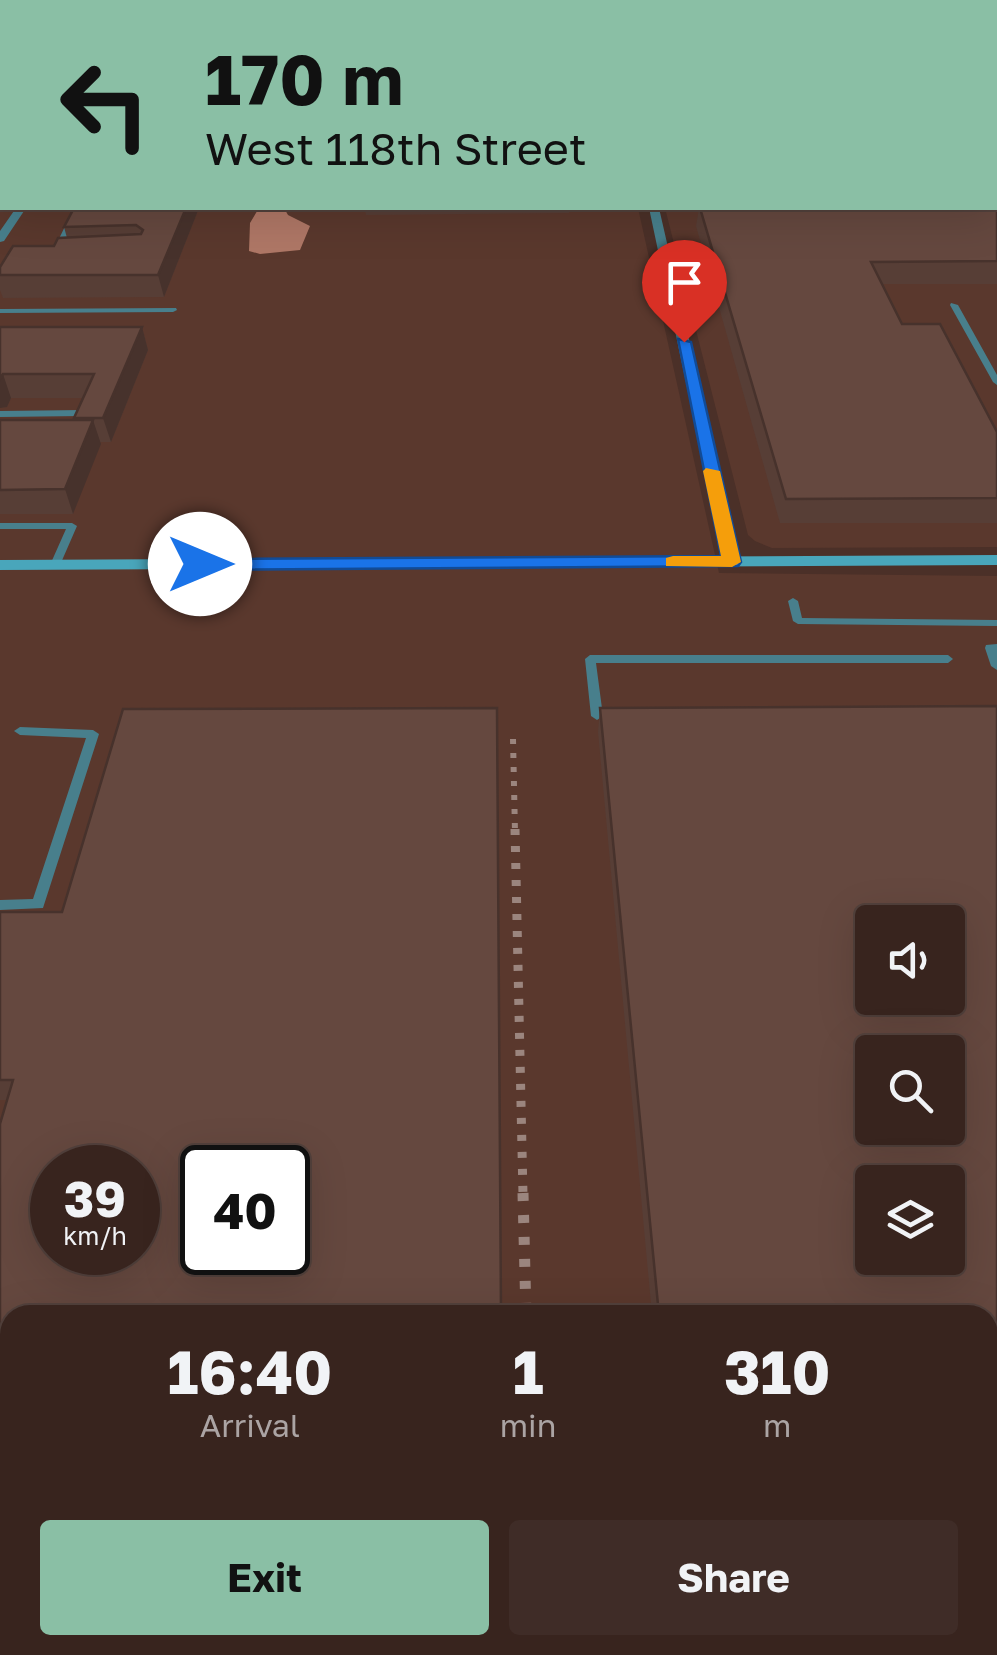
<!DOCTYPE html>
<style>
body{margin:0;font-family:"Golos Text",sans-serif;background:#3f2c27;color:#f1f3f6;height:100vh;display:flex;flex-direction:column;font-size:38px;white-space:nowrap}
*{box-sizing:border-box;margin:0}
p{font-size:32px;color:#aba4a4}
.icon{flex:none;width:55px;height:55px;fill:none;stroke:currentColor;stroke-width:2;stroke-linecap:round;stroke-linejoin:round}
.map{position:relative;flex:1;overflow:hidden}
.side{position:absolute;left:0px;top:1305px;width:998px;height:350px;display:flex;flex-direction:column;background:#38241e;border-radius:30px 30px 0 0;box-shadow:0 10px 40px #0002,0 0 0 2px #52413c}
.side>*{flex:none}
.hud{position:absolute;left:0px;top:0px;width:998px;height:210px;box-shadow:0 10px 40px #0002,0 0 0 2px #52413c;background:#8abfa5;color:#111;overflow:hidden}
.controls{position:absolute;left:855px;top:905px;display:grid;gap:20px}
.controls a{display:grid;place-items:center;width:110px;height:110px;border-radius:10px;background:#38241e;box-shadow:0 10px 40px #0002,0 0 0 2px #52413c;font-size:50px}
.speed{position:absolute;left:30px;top:1145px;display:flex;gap:20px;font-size:50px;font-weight:700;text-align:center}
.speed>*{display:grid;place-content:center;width:130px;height:130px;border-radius:50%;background:#38241e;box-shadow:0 10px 40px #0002,0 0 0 2px #52413c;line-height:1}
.speed small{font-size:25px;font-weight:400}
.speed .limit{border:5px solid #111;border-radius:15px;background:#fff;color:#111}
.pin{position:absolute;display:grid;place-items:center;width:85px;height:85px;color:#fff;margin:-102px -42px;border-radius:50% 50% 50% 0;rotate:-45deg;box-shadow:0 0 10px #0007}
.pin .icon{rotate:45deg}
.me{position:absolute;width:110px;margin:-55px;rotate:90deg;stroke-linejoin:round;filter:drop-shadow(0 0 8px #0008)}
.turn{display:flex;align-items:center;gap:35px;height:210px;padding:0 40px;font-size:45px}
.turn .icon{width:130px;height:130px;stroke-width:2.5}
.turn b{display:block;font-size:70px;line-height:85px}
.eta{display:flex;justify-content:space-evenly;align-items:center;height:170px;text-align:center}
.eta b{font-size:60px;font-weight:700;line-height:70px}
.action{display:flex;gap:20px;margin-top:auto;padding:20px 40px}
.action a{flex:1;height:115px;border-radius:10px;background:#8abfa5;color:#111;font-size:40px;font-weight:700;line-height:115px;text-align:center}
.action a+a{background:#3f2c27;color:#f1f3f6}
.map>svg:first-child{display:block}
</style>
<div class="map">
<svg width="997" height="1655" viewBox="0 0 997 1655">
<rect width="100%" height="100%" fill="#4b3028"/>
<path fill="#5a382d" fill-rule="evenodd" d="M606,0H997V547L772,548L755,541L748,535L665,208H995V2Z
M0,131L2,208H638L719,573L997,576V1655H0ZM872,922H948V998H872ZM872,1052H948V1128H872ZM52,1168H138V1252H52ZM202,1168H288V1252H202ZM872,1182H948V1258H872ZM10,1315H988V1645H10Z"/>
<path fill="#865141" d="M0,0H383L2,2L0,37Z"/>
<path fill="#af7766" d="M259,208H284L288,215L310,226L300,250L260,254L249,251L250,223Z"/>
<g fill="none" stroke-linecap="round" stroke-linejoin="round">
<path fill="#487f8c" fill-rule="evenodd" d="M869,0H874L876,2H871Z
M0,59L2,60V64L0,63Z
M2,73V77L0,78V74Z
M2,96V100L0,101V97Z
M0,154H2V158H0Z
M0,188H2V192H0Z
M74,208H80L60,253L53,255L52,253Z
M951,303L958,305L997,375V385L993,382L950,305Z
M176,308L177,310L173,312L0,313V309Z
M0,411L83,410L87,413L83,416L0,417Z
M0,523H72L77,526L60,565L55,568L50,565L66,529H0Z
M793,598L798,601L802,618L997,620V626L798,624L793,621L788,601Z
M997,644V670L991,666L985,648L986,645Z
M590,655H948L953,659L948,663H596L603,716L597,720L591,716L585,659Z
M20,727L93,730L99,734L43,908L0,910V900L33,899L86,738L20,735L14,731Z"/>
<path fill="#487f8c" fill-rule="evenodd" d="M594,0H602V2H594Z
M763,0H771L772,2H764Z
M16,208H26L4,241L0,242V231Z
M649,208H659L740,562L732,567L724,562Z"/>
<path fill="#49a6bb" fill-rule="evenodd" d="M997,555V565L0,570V560Z"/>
<path stroke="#9b857e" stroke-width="4" stroke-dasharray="2.5 4" stroke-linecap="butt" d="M274,2L278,0"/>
<path stroke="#9b857e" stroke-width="6" stroke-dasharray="5 9" stroke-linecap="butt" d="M513,739L515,832"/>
<path stroke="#9b857e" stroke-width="9" stroke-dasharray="6 11" stroke-linecap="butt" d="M515,829L523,1195"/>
<path stroke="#9b857e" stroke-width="11" stroke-dasharray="8 14" stroke-linecap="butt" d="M523,1193L526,1315
M533,1645V1655"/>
</g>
<path fill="#573e36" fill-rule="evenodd" d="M470,0H510L509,2H471Z
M797,0H864L866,2H798Z
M896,0H997V35L995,34V2H898Z
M997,125V284H882L902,324L997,432V523H780L696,226L699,208H995Z
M199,208L164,297L3,298L0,290V267L54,246L67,238L64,227Z
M365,208H569V213L366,215Z
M0,327H142L148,350L111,442H100L73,514H0V420H75L84,398H11L7,407L0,408Z
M997,706V1655H684L683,1645H988V1315H652L598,732L600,708ZM872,922H948V998H872ZM872,1052H948V1128H872ZM872,1182H948V1258H872Z
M0,912H62L7,1100H0Z"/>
<path fill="#47322c" d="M186,208H199L164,297L158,275Z
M142,327L148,350L111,442L103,418Z
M3,374L11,398L7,407L0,408V379Z
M93,420L101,444L73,514L65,489Z"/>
<path fill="#65483f" stroke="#47322c" stroke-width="2.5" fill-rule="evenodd" d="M632,0H756L757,2H633Z
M812,0H864L866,2H814Z
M916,0H997V10L995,8V2H917Z
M995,125H997V261L871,262L902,324H940L997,432V498L786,499L700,208H995Z
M74,208H186L158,275H0V267L13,246H54L58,238L141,234L143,230L136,225L64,227Z
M0,327H142L103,418H74L94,374H3L0,379Z
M0,420H93L65,489L0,490Z
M997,706V1655H692L691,1645H988V1315H659L600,708ZM872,922H948V998H872ZM872,1052H948V1128H872ZM872,1182H948V1258H872Z
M497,708L501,1315H10V1645H503V1655H0V1124L13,1080H0V912H62L123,709ZM52,1168H138V1252H52ZM202,1168H288V1252H202Z"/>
<path fill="#1a73e8" stroke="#114b97" stroke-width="2.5" d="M678,339L691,342L741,562L738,566L200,570L191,564L200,559L721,556Z"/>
<path fill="#f59e0b" d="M706,468L720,471L741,562L732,567L666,566V558L673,556H721L703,471Z"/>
</svg>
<div class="controls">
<a><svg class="icon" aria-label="sound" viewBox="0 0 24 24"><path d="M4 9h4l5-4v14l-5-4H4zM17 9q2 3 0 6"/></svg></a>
<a><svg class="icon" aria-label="search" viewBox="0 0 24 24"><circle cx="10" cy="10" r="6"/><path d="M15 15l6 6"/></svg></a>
<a><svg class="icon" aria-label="layers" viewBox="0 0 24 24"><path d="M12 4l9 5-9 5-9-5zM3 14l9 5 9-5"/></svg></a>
</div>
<div class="speed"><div>39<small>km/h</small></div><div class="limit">40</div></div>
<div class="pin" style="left:684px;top:342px;background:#d93025"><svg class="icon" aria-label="arrive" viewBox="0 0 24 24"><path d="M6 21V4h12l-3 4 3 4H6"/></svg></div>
<svg class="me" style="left:200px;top:564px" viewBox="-20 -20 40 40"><circle r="19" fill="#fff"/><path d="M0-13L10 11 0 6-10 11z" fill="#1a73e8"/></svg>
<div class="hud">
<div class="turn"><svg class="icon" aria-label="left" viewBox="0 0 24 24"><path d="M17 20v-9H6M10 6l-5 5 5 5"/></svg><div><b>170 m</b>West 118th Street</div></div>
</div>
<section class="side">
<div class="eta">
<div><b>16:40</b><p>Arrival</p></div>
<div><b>1</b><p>min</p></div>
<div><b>310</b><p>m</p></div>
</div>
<div class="action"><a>Exit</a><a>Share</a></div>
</section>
</div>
